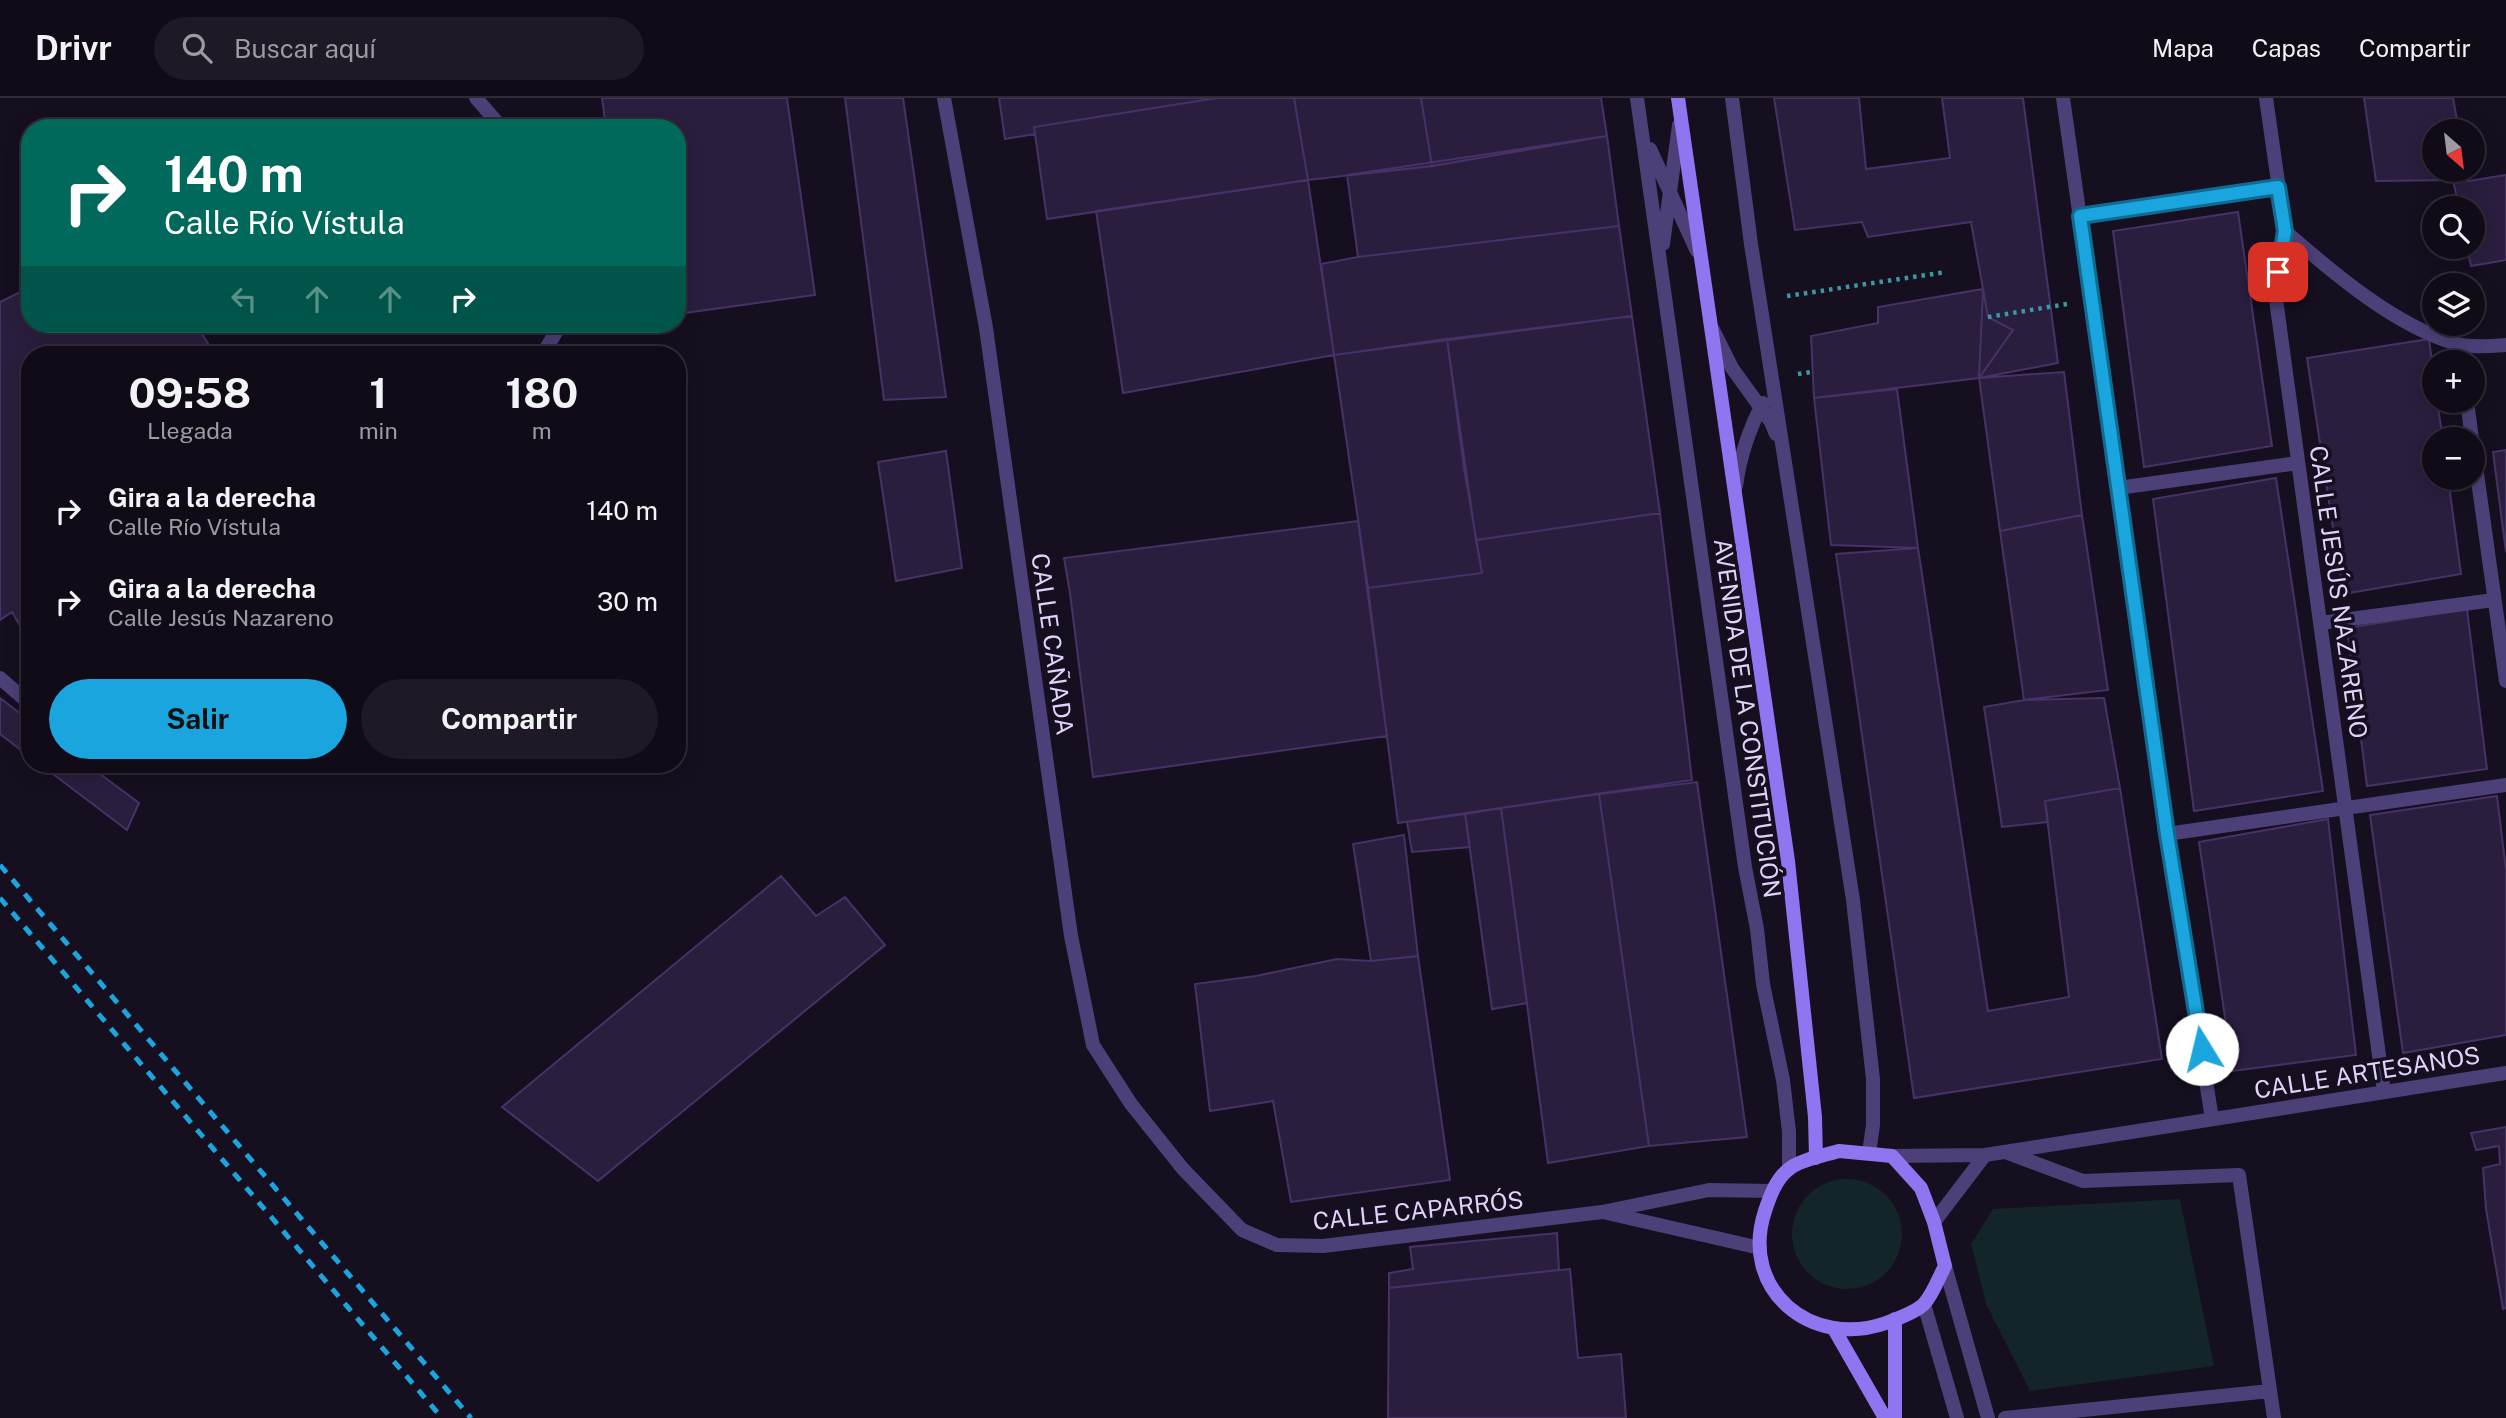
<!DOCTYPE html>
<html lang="es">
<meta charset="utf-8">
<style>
body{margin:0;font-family:"Public Sans",sans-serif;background:#1e1924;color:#f1f3f6;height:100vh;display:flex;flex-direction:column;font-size:26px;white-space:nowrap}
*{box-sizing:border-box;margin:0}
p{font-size:23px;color:#9c9ba1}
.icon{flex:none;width:38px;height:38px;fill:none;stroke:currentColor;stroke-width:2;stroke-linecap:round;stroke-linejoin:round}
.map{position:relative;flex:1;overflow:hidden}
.sheet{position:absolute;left:21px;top:248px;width:665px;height:427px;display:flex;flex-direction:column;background:#100b17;border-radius:28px;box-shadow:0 4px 18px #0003,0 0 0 2px #302b36}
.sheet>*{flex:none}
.top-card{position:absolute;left:21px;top:21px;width:665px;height:214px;border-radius:28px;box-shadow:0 4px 18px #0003,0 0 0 2px #302b36;background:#00695c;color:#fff;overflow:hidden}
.needle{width:46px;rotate:152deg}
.tools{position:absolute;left:2422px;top:21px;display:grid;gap:14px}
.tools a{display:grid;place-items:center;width:63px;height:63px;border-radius:50%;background:#100b17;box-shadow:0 4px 18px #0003,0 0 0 2px #302b36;font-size:35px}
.pin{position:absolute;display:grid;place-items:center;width:60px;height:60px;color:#fff;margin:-30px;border-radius:14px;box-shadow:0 4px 10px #0006}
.me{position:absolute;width:77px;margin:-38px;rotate:351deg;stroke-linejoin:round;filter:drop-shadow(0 0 5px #0008)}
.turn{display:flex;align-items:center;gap:24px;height:147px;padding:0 28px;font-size:32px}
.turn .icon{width:91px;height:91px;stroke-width:2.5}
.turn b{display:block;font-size:49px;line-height:60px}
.lanes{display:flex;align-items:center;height:66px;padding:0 28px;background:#0003;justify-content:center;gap:35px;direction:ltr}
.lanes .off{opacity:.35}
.eta{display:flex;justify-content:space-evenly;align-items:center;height:119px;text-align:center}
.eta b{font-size:42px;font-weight:700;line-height:49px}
.cta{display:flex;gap:14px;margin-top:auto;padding:14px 28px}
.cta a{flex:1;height:80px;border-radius:42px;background:#1aa5de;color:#111;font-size:28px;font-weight:700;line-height:80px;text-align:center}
.cta a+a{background:#1e1924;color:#f1f3f6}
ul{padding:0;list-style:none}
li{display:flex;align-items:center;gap:21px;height:91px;padding:0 28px}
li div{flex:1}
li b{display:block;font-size:26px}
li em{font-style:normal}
header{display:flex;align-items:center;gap:42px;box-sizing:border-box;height:98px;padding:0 35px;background:#100b17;border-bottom:2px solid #302b36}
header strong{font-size:33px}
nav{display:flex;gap:38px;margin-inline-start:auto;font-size:24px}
.search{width:490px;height:63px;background:#1e1924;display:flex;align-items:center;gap:18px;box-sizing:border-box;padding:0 24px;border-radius:38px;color:#9c9ba1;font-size:26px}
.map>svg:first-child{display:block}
</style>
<header>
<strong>Drivr</strong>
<div class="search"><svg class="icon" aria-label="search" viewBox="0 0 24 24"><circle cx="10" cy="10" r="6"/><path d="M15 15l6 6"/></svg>Buscar aquí</div>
<nav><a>Mapa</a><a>Capas</a><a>Compartir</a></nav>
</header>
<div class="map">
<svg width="2506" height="1320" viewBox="0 0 2506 1320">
<rect width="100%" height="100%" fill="#150f1f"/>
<path fill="#132528" d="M1792 1136a55 55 0 1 1 110 0a55 55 0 1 1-110 0Z
M2180,1101L2214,1268L2030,1293L1986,1206L1971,1146L1993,1111Z"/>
<path fill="#2a1e3e" stroke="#473267" stroke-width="2" d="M602,0H787L815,197L677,216V30H606Z
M845,0H903L946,299L884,302Z
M999,0H1217L1034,29L1035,36L1005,41Z
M1217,0H1294L1308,82L1047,121L1034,29Z
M1294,0H1421L1432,68L1308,82Z
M1421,0H1601L1607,38L1432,68Z
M1774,0H1859L1866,71L1950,60L1942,0H2023L2058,265L1979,280L1983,191L1971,124L1868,139L1862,124L1795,132Z
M2364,0H2453L2459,33H2434V72H2466L2468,83L2506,77V162L2471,168L2467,149H2473V110H2459L2453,82L2376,83Z
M1607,38L1619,128L1358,159L1347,77Z
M1308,82L1334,257L1123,295L1096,113Z
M2238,114L2272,348L2144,369L2113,133Z
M1619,128L1632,218L1334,257L1321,166L1358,159Z
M30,189V226H196L215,257H30V545L12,514L0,522V204Z
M1983,191L1988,219L2013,232L1979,280L1814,300L1811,238L1878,225V209Z
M1632,218L1660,415L1476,442L1447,241Z
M1447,241L1464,370L1482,475L1368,490L1334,257Z
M2429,241L2434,280V303H2437L2443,341H2434V380H2448L2461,476L2343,496L2307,260Z
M2064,274L2082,417L2000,433L1979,280Z
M1897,291L1918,450L1831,447L1814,300Z
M2506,352V454L2493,354Z
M946,353L962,470L896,483L878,364Z
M2276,380L2323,693L2194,713L2153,401Z
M1660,415L1692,682L1398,725L1368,490L1482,475L1476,442Z
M2082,417L2108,592L2024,602L2000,433Z
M1358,423L1387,638L1093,679L1070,495L1064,460Z
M1918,450L1988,913L2069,899L2045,703L2120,690L2162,961L1914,1000L1836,456Z
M2467,511L2487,671L2367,688L2347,530Z
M0,600L30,623V659L0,636Z
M2104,600L2120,690L2045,703L2048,724L2002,729L1984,609L2024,602Z
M41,667H88L139,705L127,732Z
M1697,684L1747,1039L1649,1048L1599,696Z
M1599,696L1649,1048L1548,1065L1501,710Z
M2497,698L2506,772V937L2403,955L2370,717Z
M1501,710L1527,905L1492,911L1465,716Z
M1465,716L1470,749L1412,754L1407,724Z
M2328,721L2356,957L2233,973L2199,744Z
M1404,737L1418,858L1371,863L1353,746Z
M781,778L816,818L845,799L885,847L598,1083L502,1009Z
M1418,858L1450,1082L1291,1104L1273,1003L1210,1013L1195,886L1256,878L1337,861L1371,863Z
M2506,1029V1210L2503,1211L2486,1111L2483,1070L2500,1066L2499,1048L2476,1052L2471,1035Z
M1557,1135L1559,1172L1389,1190V1175L1413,1171L1410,1149Z
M1570,1171L1578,1260L1621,1256L1626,1320H1388L1389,1190Z"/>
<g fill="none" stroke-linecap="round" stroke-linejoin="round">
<path stroke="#3c97a5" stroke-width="4.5" stroke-dasharray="3.5 5" stroke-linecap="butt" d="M1787,198L1946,174
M1988,219L2067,206
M1798,276L1811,274"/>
<path stroke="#4d4079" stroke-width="14" d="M476,0L502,30
M1637,0L1745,769L1757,831L1763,886L1783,982L1789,1034V1071
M1732,0L1751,146L1853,802L1873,981V1027L1869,1055
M1650,51L1697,153
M1663,146L1679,27
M1713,232L1732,270L1771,324L1776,336
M542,257L561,226
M1736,388C1740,358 1748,333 1763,305
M0,580L30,606"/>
<path stroke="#4d4079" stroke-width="14" d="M944,0L986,230L1071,838L1093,947L1131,1006L1183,1071L1242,1132L1277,1147L1323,1148L1602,1114L1709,1092L1772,1093
M2063,0L2167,736L2212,1021
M2266,0L2285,133L2275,194L2384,994
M2079,118L2278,88
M2285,133C2333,175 2395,228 2457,246C2471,250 2492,248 2506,247
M2459,247L2461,264
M2467,303L2472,341
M2473,347L2506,583
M2118,390L2298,365
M2320,525L2494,502
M2167,736L2506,687
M2005,1054L2083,1083L2239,1077L2274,1320
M1892,1058L1985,1057L2506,975
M1607,1115L1760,1150
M1934,1124L1985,1057
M1945,1168L1988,1320
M1924,1206L1957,1320
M2005,1320L2270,1293"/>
<path stroke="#8f75ef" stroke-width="14" d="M1678,0L1788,763L1815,1019L1816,1060
M1839,1053L1892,1058L1921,1090L1934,1124L1945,1168C1939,1179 1933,1196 1924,1206C1916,1214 1897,1221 1886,1225C1811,1251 1739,1192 1765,1113C1770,1098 1776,1081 1789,1071C1799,1062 1826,1057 1839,1053Z
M1895,1221V1320
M1834,1231L1885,1320"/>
<path stroke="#1aa5de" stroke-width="5" stroke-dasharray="10 9" stroke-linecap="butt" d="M0,767L471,1320
M0,800L442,1320"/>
</g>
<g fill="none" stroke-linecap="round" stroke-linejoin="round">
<defs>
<path id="route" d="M2202,951L2167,736L2080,118L2278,89L2285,133L2278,174"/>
</defs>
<use href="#route" stroke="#116b90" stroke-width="18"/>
<use href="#route" stroke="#1aa5de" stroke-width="12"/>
</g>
<g text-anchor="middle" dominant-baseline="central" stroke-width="7" stroke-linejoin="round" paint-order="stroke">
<g font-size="24" fill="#dfd3fa" stroke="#150f1f">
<text transform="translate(2339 494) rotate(82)">CALLE JESÚS NAZARENO</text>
<text transform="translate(1053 546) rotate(82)">CALLE CAÑADA</text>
<text transform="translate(1748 620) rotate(82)">AVENIDA DE LA CONSTITUCIÓN</text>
<text transform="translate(2367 974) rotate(-9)">CALLE ARTESANOS</text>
<text transform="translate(1418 1112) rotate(-6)">CALLE CAPARRÓS</text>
</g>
</g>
</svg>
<div class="tools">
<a><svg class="needle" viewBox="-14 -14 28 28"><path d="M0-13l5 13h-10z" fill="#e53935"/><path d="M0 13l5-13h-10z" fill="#9c9ba1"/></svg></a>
<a><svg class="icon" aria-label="search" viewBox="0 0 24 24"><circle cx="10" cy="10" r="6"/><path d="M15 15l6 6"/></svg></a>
<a><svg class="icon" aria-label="layers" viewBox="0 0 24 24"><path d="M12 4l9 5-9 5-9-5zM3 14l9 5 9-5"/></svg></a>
<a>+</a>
<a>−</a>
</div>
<div class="pin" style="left:2278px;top:174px;background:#d93025"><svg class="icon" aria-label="arrive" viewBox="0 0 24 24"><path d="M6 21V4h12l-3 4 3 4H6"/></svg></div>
<svg class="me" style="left:2202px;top:951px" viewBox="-20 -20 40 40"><circle r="19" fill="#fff"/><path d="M0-13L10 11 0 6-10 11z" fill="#1aa5de"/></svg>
<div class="top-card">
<div class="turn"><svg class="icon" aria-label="right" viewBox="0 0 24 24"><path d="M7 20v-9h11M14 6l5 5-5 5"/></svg><div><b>140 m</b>Calle Río Vístula</div></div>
<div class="lanes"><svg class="icon off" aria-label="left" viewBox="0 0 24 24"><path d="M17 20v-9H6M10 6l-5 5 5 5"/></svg><svg class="icon off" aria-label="ahead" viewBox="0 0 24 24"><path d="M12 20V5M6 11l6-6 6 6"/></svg><svg class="icon off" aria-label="ahead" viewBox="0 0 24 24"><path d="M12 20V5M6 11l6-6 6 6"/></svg><svg class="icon" aria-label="right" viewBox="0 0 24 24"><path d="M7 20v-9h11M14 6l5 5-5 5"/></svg></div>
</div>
<section class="sheet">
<div class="eta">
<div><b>09:58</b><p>Llegada</p></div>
<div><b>1</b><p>min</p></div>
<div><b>180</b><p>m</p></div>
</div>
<ul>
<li><svg class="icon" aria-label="right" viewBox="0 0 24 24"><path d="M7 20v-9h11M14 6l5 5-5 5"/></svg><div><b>Gira a la derecha</b><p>Calle Río Vístula</p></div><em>140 m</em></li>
<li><svg class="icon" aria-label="right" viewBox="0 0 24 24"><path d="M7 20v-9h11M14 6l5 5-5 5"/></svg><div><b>Gira a la derecha</b><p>Calle Jesús Nazareno</p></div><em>30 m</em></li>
</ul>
<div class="cta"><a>Salir</a><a>Compartir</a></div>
</section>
</div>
